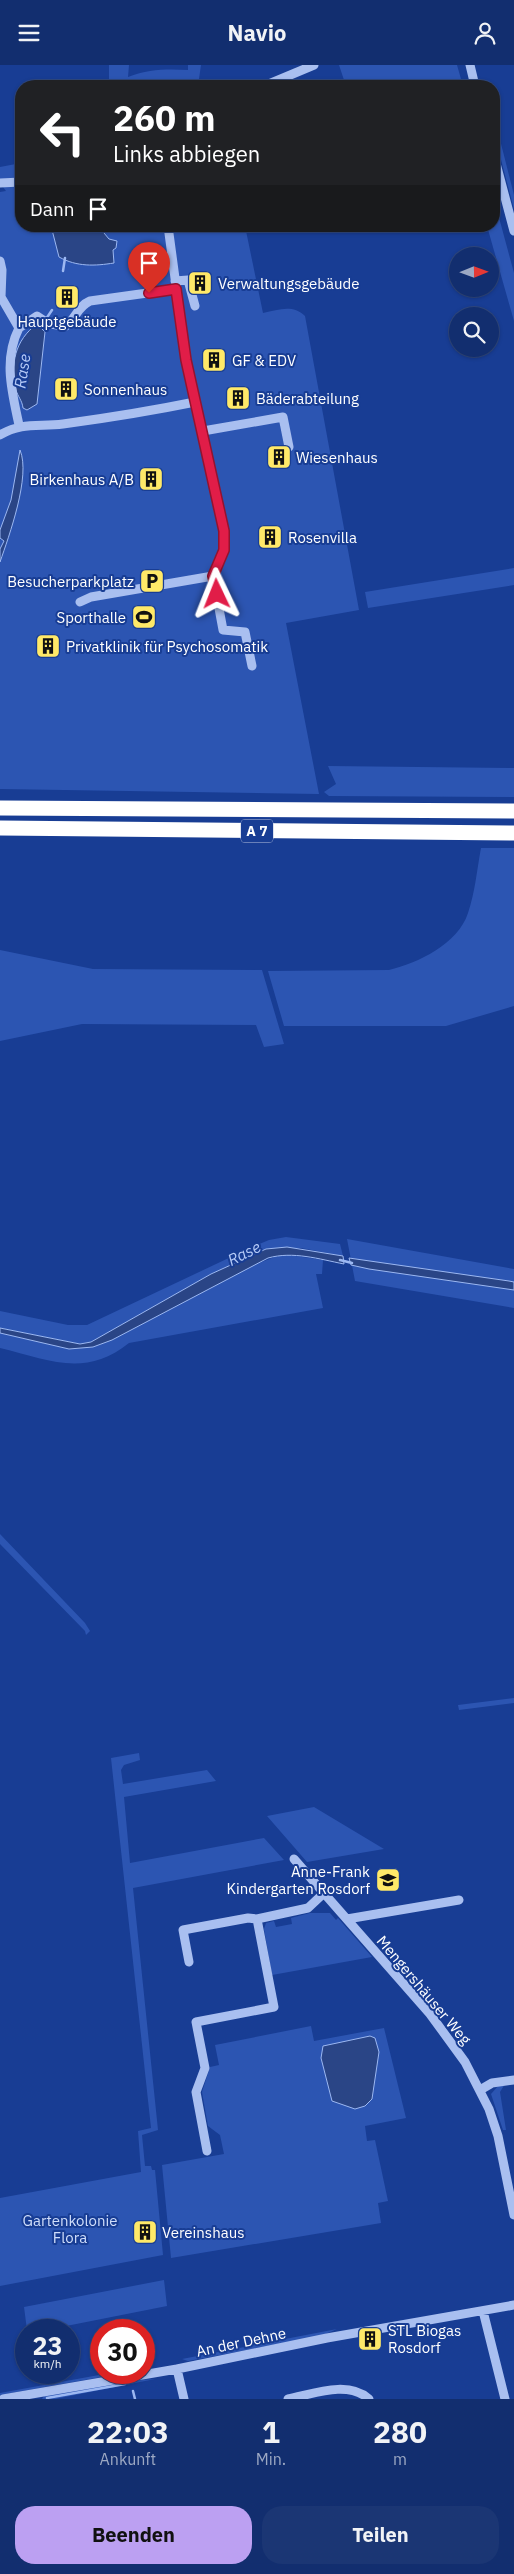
<!DOCTYPE html>
<html lang="de">
<meta charset="utf-8">
<style>
body{margin:0;font-family:"IBM Plex Sans",sans-serif;background:#1b3674;color:#f1f3f6;height:100vh;display:flex;flex-direction:column;font-size:19px;white-space:nowrap}
*{box-sizing:border-box;margin:0}
p{font-size:16px;color:#9ca8c3}
.icon{flex:none;width:28px;height:28px;fill:none;stroke:currentColor;stroke-width:2;stroke-linecap:round;stroke-linejoin:round}
.map{position:relative;height:2334px;overflow:hidden}
.details{display:flex;flex-direction:column;background:#122e6f;flex:1}
.details>*{flex:none}
.top-card{position:absolute;left:15px;top:15px;width:485px;height:152px;border-radius:20px;box-shadow:0 1px 4px #0004,0 0 0 1px #314a82;background:#202124;color:#fff;overflow:hidden}
.needle{width:32px;rotate:89deg}
.controls{position:absolute;left:449px;top:182px;display:grid;gap:10px}
.controls a{display:grid;place-items:center;width:50px;height:50px;border-radius:50%;background:#122e6f;box-shadow:0 1px 4px #0004,0 0 0 1px #314a82;font-size:25px}
.speed{position:absolute;left:15px;top:2254px;display:flex;gap:10px;font-size:25px;font-weight:700;text-align:center}
.speed>*{display:grid;place-content:center;width:65px;height:65px;border-radius:50%;background:#122e6f;box-shadow:0 1px 4px #0004,0 0 0 1px #314a82;line-height:1}
.speed small{font-size:12px;font-weight:400}
.speed .limit{border:8px solid #d22;background:#fff;color:#111}
.pin{position:absolute;display:grid;place-items:center;width:42px;height:42px;color:#fff;margin:-51px -21px;border-radius:50% 50% 50% 0;rotate:-45deg;box-shadow:0 0 5px #0007}
.pin .icon{rotate:45deg}
.me{position:absolute;width:55px;margin:-28px;rotate:358deg;stroke-linejoin:round;filter:drop-shadow(0 0 4px #0008)}
.turn{display:flex;align-items:center;gap:18px;height:105px;padding:0 15px;font-size:22px}
.turn .icon{width:65px;height:65px;stroke-width:2.5}
.turn b{display:block;font-size:35px;line-height:42px}
.then{display:flex;align-items:center;height:48px;padding:0 15px;background:#0003;gap:10px;font-size:19px}
.eta{display:flex;justify-content:space-evenly;align-items:center;height:85px;text-align:center}
.eta b{font-size:30px;font-weight:800;line-height:35px}
.cta{display:flex;gap:10px;margin-top:auto;padding:10px 15px}
.cta a{flex:1;height:58px;border-radius:20px;background:#bca0f2;color:#111;font-size:20px;font-weight:800;line-height:58px;text-align:center}
.cta a+a{background:#1b3674;color:#f1f3f6}
header{display:flex;justify-content:space-between;align-items:center;height:65px;padding:0 15px;background:#122e6f;font-size:22px;font-weight:800}
.map>svg:first-child{display:block}
</style>
<header><svg class="icon" aria-label="menu" viewBox="0 0 24 24"><path d="M4 6h16M4 12h16M4 18h16"/></svg>Navio<svg class="icon" aria-label="person" viewBox="0 0 24 24"><circle cx="12" cy="8" r="4"/><path d="M4 21q1-7 8-7t8 7"/></svg></header>
<div class="map">
<svg width="514" height="2334" viewBox="0 0 514 2334">
<rect width="100%" height="100%" fill="#183d94"/>
<path fill="#2c55b2" d="M109,0H129L128,12C149,4 166,4 188,5V0H201L198,21H109Z
M339,0H457L463,21H346Z
M494,51L514,130V144L494,68Z
M21,98V161H245L263,248C279,245 292,239 305,251L359,545L286,558L319,729L0,724V127L6,126L0,118V102Z
M494,134L514,208V256L487,161H494Z
M514,503V520L368,543L365,527Z
M328,701L514,703V732L329,731L324,727L336,719Z
M481,783H514V941L446,961H284L268,906L389,905C418,898 458,879 468,848C475,828 477,804 481,783Z
M0,885L93,904L262,905L284,979L264,982L256,960L82,959L0,976Z
M286,1172L340,1179L343,1191L301,1183L266,1184L211,1209L91,1277L80,1279L0,1263V1246L68,1260H87L252,1182L269,1175Z
M347,1174L514,1204V1243L355,1216Z
M282,1189L323,1195L322,1209H316L323,1243L129,1278C85,1313 49,1295 0,1283V1268L69,1284L93,1282L112,1275L244,1204Z
M0,1469L85,1558L90,1566L86,1570L85,1566L0,1479Z
M514,1633V1638L459,1645L458,1640Z
M139,1688L140,1695L124,1700L121,1705L123,1719L207,1705L216,1716L124,1732L130,1798L264,1773L284,1795L133,1823L158,2065L142,2070L145,2101H151L152,2105H155L163,2190L0,2221V2133L141,2107L138,2066L151,2063L111,1693Z
M314,1742L384,1784L307,1797L267,1751Z
M310,1848H330L336,1855L338,1853L372,1892L272,1910L264,1864L266,1858L274,1856L276,1862L292,1859L291,1853Z
M311,1961L314,1976L384,1963L406,2053L365,2061L367,2076L375,2075L388,2136L378,2138L381,2158L171,2193L162,2100L224,2089L220,2070L208,2061L202,2027L210,2002L219,2000L215,1980Z
M505,2019L500,2027L506,2065H503L491,2029L498,2021Z
M164,2215L167,2241L46,2265H27L24,2242Z
M337,2264L321,2271L188,2296L182,2294Z
M110,2308H124L0,2330V2328Z
M155,2314L55,2334H42L44,2331L127,2316Z"/>
<path fill="#2a4586" stroke="#9cb8f2" d="M51,161L99,162L109,174L117,176L116,183L113,185L114,198C95,201 77,202 59,192Z
M37,259L45,267L37,339L27,345L23,343C22,335 18,332 16,325C10,299 15,275 37,259Z
M20,385C31,411 9,471 0,497V484L4,476L0,473V465L11,435Z
M287,1182L343,1191L344,1199C319,1194 293,1186 268,1193L112,1275L93,1282L69,1284L0,1268V1263L80,1279L91,1277L211,1209L266,1184Z
M349,1193L509,1216L514,1217V1225L369,1204L351,1200Z
M370,1971L375,1973L379,1987L372,2034L365,2041L355,2044L332,2036L321,1993L323,1981Z"/>
<g fill="none" stroke-linecap="round" stroke-linejoin="round">
<path stroke="#9cb8f2" stroke-width="2.5" d="M63,206L65,193
M46,254L52,245
M340,1195L352,1198
M133,2326L135,2334
M47,2333L125,2319"/>
<path stroke="#a9bff0" stroke-width="9" d="M470,0L475,21
M264,21L314,0
M494,91L514,166
M0,118L21,117
M168,161L186,295L224,466L225,481L213,511L223,565L245,567L252,601
M0,196L2,205L1,232L19,263C3,295 12,327 19,360
M175,216L188,215L195,241
M19,263L37,251L49,259L66,261C76,253 78,241 90,236L176,224
M203,366L283,352L289,382
M0,370C22,357 38,362 63,359C107,353 151,346 195,337
M80,537L91,532L213,511
M294,1794L430,1949L465,1997L489,2044L498,2071L514,2150
M347,1854L459,1835
M189,1897L183,1865L248,1853L257,1854
M480,2025L492,2018L514,2015
M207,2086L196,2027L205,2003L196,1957L274,1942L257,1854L308,1843L324,1828
M483,2246L505,2334
M177,2304L184,2334
M3,2334L177,2304L327,2273L514,2240
M288,2334C313,2329 348,2315 369,2334"/>
<path stroke="#fff" stroke-width="15" d="M0,743L514,746
M0,763L514,768"/>
</g>
<g fill="none" stroke-linecap="round" stroke-linejoin="round">
<defs>
<path id="route" d="M149,228L176,224L186,295L224,466V485L213,511L217,529"/>
</defs>
<use href="#route" stroke="#92132f" stroke-width="12"/>
<use href="#route" stroke="#e11d48" stroke-width="9"/>
</g>
<defs>
<symbol id="building-square" viewBox="-11 -11 22 22"><rect x="-9" y="-9" width="18" height="18" rx="4" fill="#ffe968" stroke="#183d94"/><path d="M-4-6H4V6H1V3H-1V6H-4ZM-2.5-4.3h1.7v1.8h-1.7ZM.8-4.3h1.7v1.8H.8ZM-2.5-1h1.7V.8h-1.7ZM.8-1h1.7V.8H.8Z" fill="#111"/></symbol>
<symbol id="parking-square" viewBox="-11 -11 22 22"><rect x="-9" y="-9" width="18" height="18" rx="4" fill="#ffe968" stroke="#183d94"/><path d="M-3.5-5.5H1a3.5 3.5 0 0 1 0 7H-1V5.5H-3.5ZM-1-3.4V-.6H.8a1.4 1.4 0 0 0 0-2.8Z" fill="#111"/></symbol>
<symbol id="stadium-square" viewBox="-11 -11 22 22"><rect x="-9" y="-9" width="18" height="18" rx="4" fill="#ffe968" stroke="#183d94"/><path d="M0-5a6.5 5 0 1 0 0 10a6.5 5 0 1 0 0-10ZM-3.5-1.8h7v3.6h-7Z" fill="#111"/></symbol>
<symbol id="school-square" viewBox="-11 -11 22 22"><rect x="-9" y="-9" width="18" height="18" rx="4" fill="#ffe968" stroke="#183d94"/><path d="M0-5L7-2L0 1L-7-2ZM-4 1L0 2.5L4 1V4Q0 6-4 4Z" fill="#111"/></symbol>
</defs>
<g fill-rule="evenodd">
<use href="#building-square" x="186" y="204" width="28" height="28"/>
<use href="#building-square" x="53" y="218" width="28" height="28"/>
<use href="#building-square" x="200" y="281" width="28" height="28"/>
<use href="#building-square" x="52" y="310" width="28" height="28"/>
<use href="#building-square" x="224" y="319" width="28" height="28"/>
<use href="#building-square" x="265" y="378" width="28" height="28"/>
<use href="#building-square" x="137" y="400" width="28" height="28"/>
<use href="#building-square" x="256" y="458" width="28" height="28"/>
<use href="#parking-square" x="138" y="502" width="28" height="28"/>
<use href="#stadium-square" x="130" y="538" width="28" height="28"/>
<use href="#building-square" x="34" y="567" width="28" height="28"/>
<use href="#school-square" x="374" y="1801" width="28" height="28"/>
<use href="#building-square" x="131" y="2153" width="28" height="28"/>
<use href="#building-square" x="356" y="2260" width="28" height="28"/>
</g>
<g text-anchor="middle" dominant-baseline="central" stroke-width="4" stroke-linejoin="round" paint-order="stroke">
<rect fill="#183d94" stroke="#bac5df" stroke-width="1" x="241" y="754.5" width="32" height="23" rx="4"/>
<g font-size="14" font-weight="bold" fill="#fff">
<text x="257" y="766">A 7</text>
</g>
<g font-size="15" fill="#fff" stroke="#183d94" text-anchor="start">
<text x="218" y="218">Verwaltungsgebäude</text>
<text x="67" y="256" text-anchor="middle">Hauptgebäude</text>
<text x="232" y="295">GF &amp; EDV</text>
<text x="84" y="324">Sonnenhaus</text>
<text x="256" y="333">Bäderabteilung</text>
<text x="296" y="392">Wiesenhaus</text>
<text x="134" y="414" text-anchor="end">Birkenhaus A/B</text>
<text x="288" y="472">Rosenvilla</text>
<text x="134" y="516" text-anchor="end">Besucherparkplatz</text>
<text x="126" y="552" text-anchor="end">Sporthalle</text>
<text x="66" y="581">Privatklinik für Psychosomatik</text>
<text x="370" y="1806" text-anchor="end">Anne-Frank<tspan x="370" dy="17">Kindergarten Rosdorf</tspan></text>
<text x="162" y="2167">Vereinshaus</text>
<text x="388" y="2265">STL Biogas<tspan x="388" dy="17">Rosdorf</tspan></text>
</g>
<g font-size="15" fill="#fff" stroke="#183d94">
<text transform="translate(424 1925) rotate(50)">Mengershäuser Weg</text>
<text transform="translate(241 2277) rotate(-12)">An der Dehne</text>
</g>
<g font-size="15" fill="#d0defb" stroke="#183d94">
<text x="70" y="2155">Gartenkolonie<tspan x="70" dy="17">Flora</tspan></text>
</g>
<g font-size="16" font-style="italic" fill="#b5caf7" stroke="#183d94">
<text transform="translate(22 306) rotate(-81)">Rase</text>
<text transform="translate(244 1188) rotate(-27)">Rase</text>
</g>
</g>
</svg>
<div class="controls">
<a><svg class="needle" viewBox="-14 -14 28 28"><path d="M0-13l5 13h-10z" fill="#e53935"/><path d="M0 13l5-13h-10z" fill="#9ca8c3"/></svg></a>
<a><svg class="icon" aria-label="search" viewBox="0 0 24 24"><circle cx="10" cy="10" r="6"/><path d="M15 15l6 6"/></svg></a>
</div>
<div class="speed"><div>23<small>km/h</small></div><div class="limit">30</div></div>
<div class="pin" style="left:149px;top:228px;background:#d93025"><svg class="icon" aria-label="arrive" viewBox="0 0 24 24"><path d="M6 21V4h12l-3 4 3 4H6"/></svg></div>
<svg class="me" style="left:217px;top:529px" viewBox="-20 -20 40 40"><path d="M0-17L14 15 0 8-14 15z" fill="#e11d48" stroke="#fff" stroke-width="4"/></svg>
<div class="top-card">
<div class="turn"><svg class="icon" aria-label="left" viewBox="0 0 24 24"><path d="M17 20v-9H6M10 6l-5 5 5 5"/></svg><div><b>260 m</b>Links abbiegen</div></div>
<div class="then">Dann<svg class="icon" aria-label="arrive" viewBox="0 0 24 24"><path d="M6 21V4h12l-3 4 3 4H6"/></svg></div>
</div>
</div>
<section class="details">
<div class="eta">
<div><b>22:03</b><p>Ankunft</p></div>
<div><b>1</b><p>Min.</p></div>
<div><b>280</b><p>m</p></div>
</div>
<div class="cta"><a>Beenden</a><a>Teilen</a></div>
</section>
